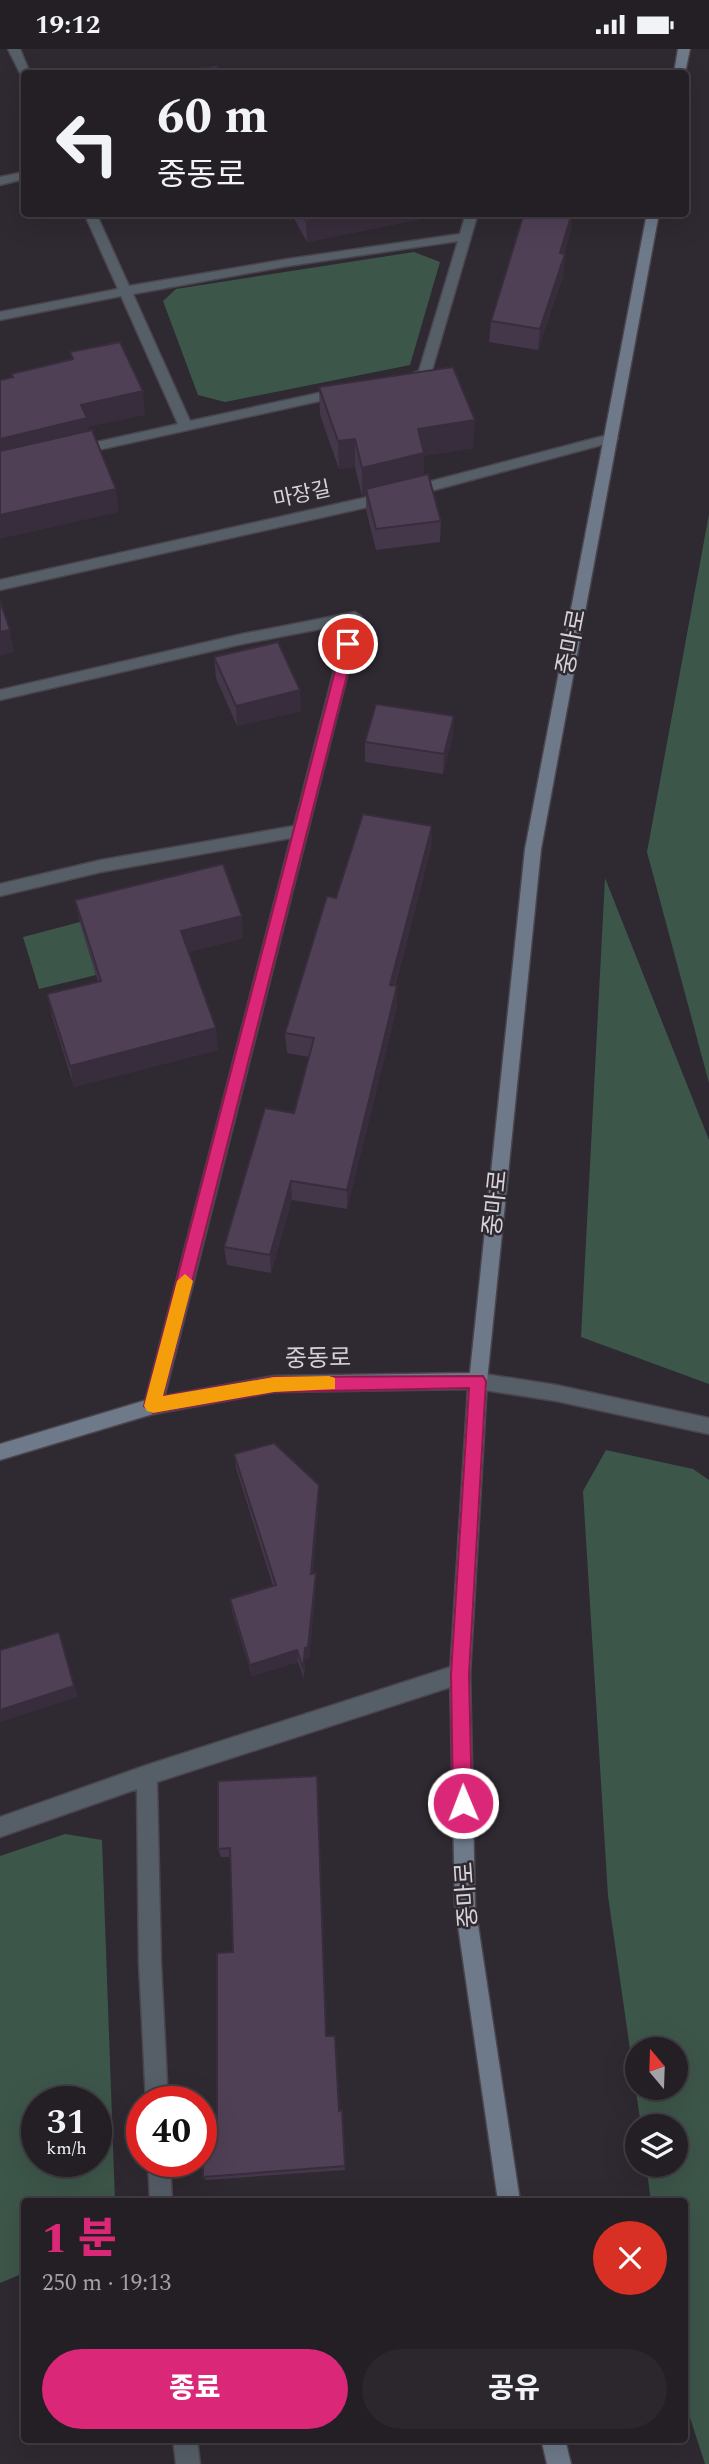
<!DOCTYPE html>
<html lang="ko">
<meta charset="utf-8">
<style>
body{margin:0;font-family:Spectral,"Noto Sans KR",serif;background:#2b272d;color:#f1f3f6;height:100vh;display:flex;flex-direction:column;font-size:26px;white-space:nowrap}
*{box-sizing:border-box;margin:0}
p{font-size:23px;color:#a3a2a7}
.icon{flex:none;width:38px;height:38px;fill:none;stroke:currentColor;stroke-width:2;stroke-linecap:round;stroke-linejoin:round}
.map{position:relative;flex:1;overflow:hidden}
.panel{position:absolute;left:21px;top:2149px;width:667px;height:245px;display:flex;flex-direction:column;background:#231f25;border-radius:7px;box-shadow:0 7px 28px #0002,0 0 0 2px #403d42}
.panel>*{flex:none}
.top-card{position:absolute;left:21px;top:21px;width:668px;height:147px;border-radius:7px;box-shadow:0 7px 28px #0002,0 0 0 2px #403d42;background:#231f25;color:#f1f3f6;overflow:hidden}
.needle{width:46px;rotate:341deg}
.tools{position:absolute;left:625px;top:1988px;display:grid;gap:14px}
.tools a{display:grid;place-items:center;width:63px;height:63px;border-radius:50%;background:#231f25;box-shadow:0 7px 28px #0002,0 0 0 2px #403d42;font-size:35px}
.speed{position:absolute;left:21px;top:2037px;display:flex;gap:14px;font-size:35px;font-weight:700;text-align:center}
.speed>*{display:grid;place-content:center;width:91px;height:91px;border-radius:50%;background:#231f25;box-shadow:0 7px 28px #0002,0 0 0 2px #403d42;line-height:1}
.speed small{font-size:18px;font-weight:400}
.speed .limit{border:10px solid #d22;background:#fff;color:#111}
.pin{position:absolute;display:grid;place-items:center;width:60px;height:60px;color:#fff;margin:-30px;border:4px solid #fff;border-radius:50%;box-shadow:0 2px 7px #0007}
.me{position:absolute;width:77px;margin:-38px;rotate:359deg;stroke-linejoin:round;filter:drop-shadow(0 0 5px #0008)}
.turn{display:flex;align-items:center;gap:24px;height:147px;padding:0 21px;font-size:32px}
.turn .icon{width:91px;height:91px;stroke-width:2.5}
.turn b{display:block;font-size:49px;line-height:60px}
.round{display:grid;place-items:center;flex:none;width:74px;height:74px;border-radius:37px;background:#2b272d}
.summary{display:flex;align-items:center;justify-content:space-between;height:119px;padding:0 21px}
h1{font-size:42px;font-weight:800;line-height:52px;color:#db2777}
.primary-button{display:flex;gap:14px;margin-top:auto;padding:14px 21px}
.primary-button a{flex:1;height:80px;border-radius:42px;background:#db2777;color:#fff;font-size:28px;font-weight:800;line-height:80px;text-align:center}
.primary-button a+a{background:#2b272d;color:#f1f3f6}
.status{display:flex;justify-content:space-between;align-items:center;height:49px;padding:0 35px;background:#231f25;direction:ltr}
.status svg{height:19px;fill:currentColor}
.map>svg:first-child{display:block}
</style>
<div class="status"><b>19:12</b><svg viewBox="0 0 49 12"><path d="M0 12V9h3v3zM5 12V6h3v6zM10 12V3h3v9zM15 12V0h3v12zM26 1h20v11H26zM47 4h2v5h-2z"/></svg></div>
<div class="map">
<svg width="709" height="2415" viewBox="0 0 709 2415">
<rect width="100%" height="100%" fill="#2f2931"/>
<path fill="#3d564a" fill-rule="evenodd" d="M414,203L440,213L410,316L225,353L198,346L163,252L176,240Z
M709,465V1034L647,803Z
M605,829L709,1091V1335L581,1288Z
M80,873L96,926L39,940L23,888Z
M606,1401L693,1420L709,1431V2415H705L684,2350V2152H651L646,2116H676V2077H641L608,1847L583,1442ZM676,2000V2039H637V2000Z
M65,1785L102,1791L115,2152H24V2224L0,2234V1807ZM37,2053H96V2112H37Z"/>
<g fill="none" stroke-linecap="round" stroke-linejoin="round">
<defs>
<path id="street" d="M8,0H20L30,24L21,26Z
M24,123V130L0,136V128Z
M84,164H96L129,237L288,210L460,185L466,164H478L430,328L407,333L401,329L419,322L458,192L288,217L133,245L190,372L342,339L348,343L342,347L75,406L68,402L70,399L178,375L121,247L0,271V263L118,240Z
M611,385L618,389L616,392L390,453L0,541V531L390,443Z
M355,563L362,568L162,1357L159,1363L153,1365L147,1363L144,1357L291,789L101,823L0,847V835L101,811L294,777L346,575L242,595L0,651V641L242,585Z
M478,1324L556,1336L709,1369V1385L556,1352L478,1340L472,1338L469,1332L472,1326Z
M460,1615L467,1618L470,1625L467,1632L460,1635L157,1733L161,1914L168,2053H146L139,1914L137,1740L0,1788V1768L147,1716Z
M148,2112H170L172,2152H150Z
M173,2390H197L200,2415H176Z"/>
<path id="secondary" d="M678,0H690L685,24H674Z
M647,164H659L541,800L487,1332L470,1625L475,1856L520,2152H498L455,1856L450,1625L468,1340L274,1343L153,1365L0,1411V1395L153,1349L274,1327L470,1324L525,800Z
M541,2390H565L571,2415H547Z"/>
</defs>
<use href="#street" stroke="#4a444c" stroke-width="3"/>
<use href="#secondary" stroke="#4a444c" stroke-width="3"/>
<use href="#street" fill="#565e68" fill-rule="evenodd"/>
<use href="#secondary" fill="#6e7a8a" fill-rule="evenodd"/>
</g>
<path fill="#45374a" d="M291,164H431V168L307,193Z
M571,181L564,205H565L563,227L538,301L489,293L491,272Z
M319,338L473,399L424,407L423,426L441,472L440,493L376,501L366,461V446L362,447L355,418L339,420L320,366Z
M214,608L301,662L237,677L216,629Z
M453,687L443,725L365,713V693Z
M432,777L431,799L395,937L397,958L347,1160L292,1151L271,1224L227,1216L224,1198L294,1064L309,1008L287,1004L285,984L336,849Z
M75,851L243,889L188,903L218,1001L74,1038L52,967L47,945L98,932L80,873Z
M234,1405L319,1436V1450L313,1525L316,1536L309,1609L305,1610L304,1630L298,1613L252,1627L232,1562L230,1550L273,1537L236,1419Z
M218,1732L327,1987L339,2062L342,2061L345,2121L206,2131L203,2128L217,2071L233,1903L230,1808H221L218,1800Z"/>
<path fill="#382d3c" d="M343,164H431V168L307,193L306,172Z
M572,164H573L571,181L558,225L565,205L563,227L538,301L540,280Z
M143,342L145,366L88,378L90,392L0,414V390L81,356Z
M475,371L473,399L424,407L423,432L366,440V446L362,447V419L418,380Z
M355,390V418L339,420L338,392Z
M116,440L119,463L0,490V466Z
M10,581L14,603L0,607V583Z
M300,641L301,662L237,677L236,657Z
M454,667L453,687L443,725L444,705Z
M432,777L431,799L389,957L390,936Z
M242,867L243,889L183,904L181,882Z
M397,937V958L347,1160V1141Z
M216,979L218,1001L74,1038L70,1017Z
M291,1132L292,1151L271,1224L270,1206Z
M319,1436V1450L312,1538L311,1525Z
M316,1524V1536L309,1609L305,1610L304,1630L303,1619L305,1599Z
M59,1583L63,1595L78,1648L0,1673V1661Z
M297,1601L298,1613L252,1627L250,1616Z"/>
<path fill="#504056" stroke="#382d3c" stroke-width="2" d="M217,17L218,24H175Z
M302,164H343L306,172Z
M524,164H572L560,204L565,205L540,280L491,272Z
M120,293L143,342L81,356L87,369L0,390V331L13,328L11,325L73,310L70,303Z
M453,318L475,371L418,380L424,404L362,419L355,390L338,392L319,338Z
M92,381L116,440L0,466V402Z
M428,425L441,472L376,480L366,440Z
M0,552L10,581L0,583Z
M278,593L300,641L236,657L214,608Z
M376,655L454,667L444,705L365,693Z
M363,765L432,777L390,936L397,937L347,1141L291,1132L270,1206L224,1198L265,1059L294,1064L314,989L285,984L327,847L336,849Z
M223,815L242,867L181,882L216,979L70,1017L47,945L101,932L75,851Z
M274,1394L319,1436L311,1525L316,1524L308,1598L305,1599L303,1619L297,1601L250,1616L230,1550L276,1536L234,1405Z
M59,1583L74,1637L0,1661V1601Z
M317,1727L326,1987H335L339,2062L342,2061L345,2117L203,2128L202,2073L217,2071V1904L233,1903L230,1799L218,1800V1732Z"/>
<path fill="#db2777" stroke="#8e194d" stroke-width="2" d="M348,590L355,595L163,1347L274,1328L483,1327L486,1332L469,1625L472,1754L469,1760L463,1763L456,1760L453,1754L451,1625L469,1339L274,1343L153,1364L144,1357L342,595Z"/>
<path fill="#f59e0b" d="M185,1225L193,1232L163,1347L274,1328L329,1327L335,1329V1340L274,1343L153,1364L147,1362L144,1357L177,1232Z"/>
<g text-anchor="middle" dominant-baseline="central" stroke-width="5" stroke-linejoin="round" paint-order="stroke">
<g font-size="21" fill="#d6d2d7" stroke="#2f2931">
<text transform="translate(302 446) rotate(-12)">마장길</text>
</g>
<g font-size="24" fill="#d6d2d7" stroke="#2f2931">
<text transform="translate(572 593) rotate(-79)">중마로</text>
<text transform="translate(496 1154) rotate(-84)">중마로</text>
<text transform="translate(318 1310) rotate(-1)">중동로</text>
<text transform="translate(467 1846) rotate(-94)">중마로</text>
</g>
</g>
</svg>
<div class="tools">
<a><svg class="needle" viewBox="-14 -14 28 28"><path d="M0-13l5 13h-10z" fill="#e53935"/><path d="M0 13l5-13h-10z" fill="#a3a2a7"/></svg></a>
<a><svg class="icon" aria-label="layers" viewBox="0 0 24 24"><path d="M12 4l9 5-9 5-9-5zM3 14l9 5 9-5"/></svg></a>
</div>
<div class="speed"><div>31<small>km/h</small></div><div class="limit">40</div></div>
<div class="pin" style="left:348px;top:595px;background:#d93025"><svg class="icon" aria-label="arrive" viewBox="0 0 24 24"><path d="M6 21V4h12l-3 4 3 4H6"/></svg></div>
<svg class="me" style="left:463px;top:1754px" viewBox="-20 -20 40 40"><circle r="17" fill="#db2777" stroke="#fff" stroke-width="3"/><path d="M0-11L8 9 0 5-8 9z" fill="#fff"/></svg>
<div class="top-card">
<div class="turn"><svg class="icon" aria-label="left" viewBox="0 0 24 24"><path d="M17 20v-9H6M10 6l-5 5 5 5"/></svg><div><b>60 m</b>중동로</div></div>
</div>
<section class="panel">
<div class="summary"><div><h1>1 분</h1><p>250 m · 19:13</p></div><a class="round" style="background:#d93025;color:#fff"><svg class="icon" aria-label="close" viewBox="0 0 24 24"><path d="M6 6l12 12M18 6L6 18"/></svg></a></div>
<div class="primary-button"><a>종료</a><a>공유</a></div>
</section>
</div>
